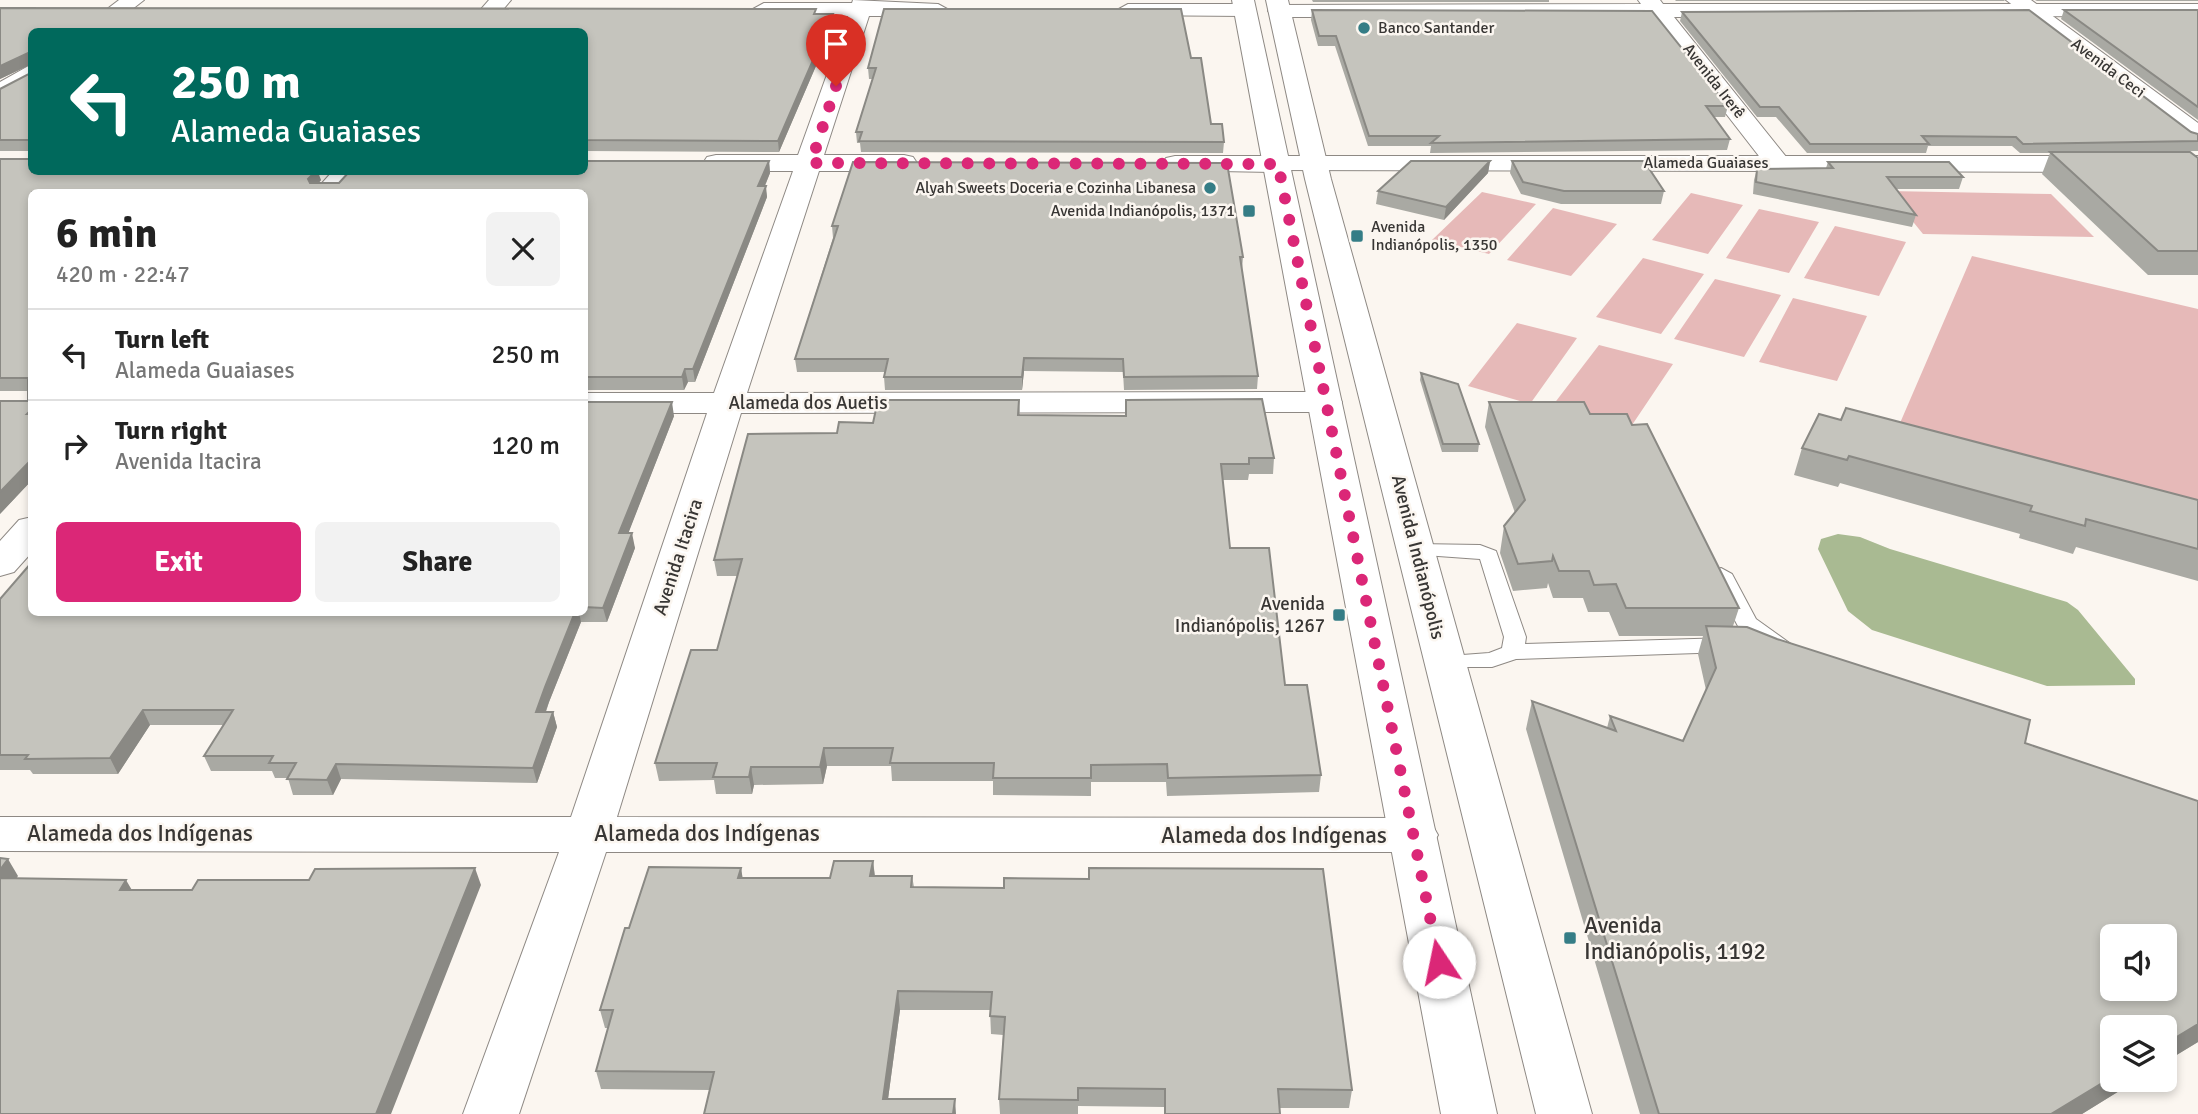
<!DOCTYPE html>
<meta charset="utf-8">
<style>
body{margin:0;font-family:Signika,sans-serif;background:#f2f2f2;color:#222;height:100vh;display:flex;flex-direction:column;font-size:26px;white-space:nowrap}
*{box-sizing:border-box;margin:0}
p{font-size:23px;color:#767676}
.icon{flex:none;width:38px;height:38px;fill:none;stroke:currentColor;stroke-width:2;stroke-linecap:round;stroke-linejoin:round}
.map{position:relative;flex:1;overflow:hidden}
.drawer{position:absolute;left:28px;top:189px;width:560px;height:427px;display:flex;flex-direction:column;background:#fff;border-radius:10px;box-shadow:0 4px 10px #0003}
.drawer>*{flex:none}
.guide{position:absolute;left:28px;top:28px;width:560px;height:147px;border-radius:10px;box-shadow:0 4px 10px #0003;background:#00695c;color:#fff;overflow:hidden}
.tools{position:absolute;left:2100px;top:924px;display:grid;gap:14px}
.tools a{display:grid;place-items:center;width:77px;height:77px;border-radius:10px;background:#fff;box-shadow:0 4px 10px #0003;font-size:35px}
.pin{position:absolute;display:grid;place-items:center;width:60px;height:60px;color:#fff;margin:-72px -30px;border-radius:50% 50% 50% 0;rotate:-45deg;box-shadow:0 0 7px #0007}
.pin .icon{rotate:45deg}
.me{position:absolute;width:77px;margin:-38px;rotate:349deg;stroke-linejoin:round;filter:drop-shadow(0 0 5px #0008)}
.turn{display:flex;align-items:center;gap:24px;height:147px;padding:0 28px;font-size:32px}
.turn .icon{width:91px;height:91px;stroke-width:2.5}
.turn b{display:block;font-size:49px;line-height:60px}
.round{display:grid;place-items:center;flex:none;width:74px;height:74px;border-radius:10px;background:#f2f2f2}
.overview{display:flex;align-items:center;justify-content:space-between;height:119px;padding:0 28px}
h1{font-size:42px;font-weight:700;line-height:52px}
.cta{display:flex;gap:14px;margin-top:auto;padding:14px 28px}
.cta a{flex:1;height:80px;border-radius:10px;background:#db2777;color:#fff;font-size:28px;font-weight:700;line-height:80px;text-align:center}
.cta a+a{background:#f2f2f2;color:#222}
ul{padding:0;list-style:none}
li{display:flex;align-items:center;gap:21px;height:91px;padding:0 28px;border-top:2px solid #e0e0e0}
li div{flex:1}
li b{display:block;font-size:26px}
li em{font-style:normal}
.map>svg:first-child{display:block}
</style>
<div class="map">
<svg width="2198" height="1114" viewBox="0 0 2198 1114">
<rect width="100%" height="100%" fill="#fbf6f0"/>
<path fill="#e6b9b8" d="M1888,191L2051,194L2094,237L1923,234Z
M1482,192L1536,204L1489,254L1432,240Z
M1691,193L1743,205L1708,254L1652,240Z
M1553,208L1617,224L1571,276L1507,260Z
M1759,209L1819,222L1789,273L1726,258Z
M1835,226L1906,242L1879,296L1804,278Z
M1972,256L2198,309V516L1894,437Z
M1643,258L1704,274L1661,334L1596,317Z
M1715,279L1781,295L1744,357L1674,339Z
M1793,298L1867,316L1837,381L1759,362Z
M1517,323L1577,338L1530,404L1468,386Z
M1599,345L1673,364L1628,431L1550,409Z"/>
<path fill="#a9ba92" d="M1838,534L1860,537L1890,549L2067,602L2078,610L2135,679V685L2047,686L1872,630L1848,611L1818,549L1821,539Z"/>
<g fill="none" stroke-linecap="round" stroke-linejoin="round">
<defs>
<path id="lane" d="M1417,544L1480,545L1496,551L1526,637L1525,644L1728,638L1736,640L1739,645L1736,650L1728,652L1516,659L1492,667H1436L1433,662L1436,657L1489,653L1502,648L1504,637L1480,559L1410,554L1407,550Z
M1721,568L1732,574L1756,619L1795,647L1798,652L1795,657H1779L1739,628L1710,574Z"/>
<path id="street" d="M119,0H144L103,32H77Z
M489,0H511L484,32H461Z
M853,0L938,4L949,10L938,16H869L824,155H904L913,157L917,163L913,169L904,171H819L747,393L1325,392L1337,395L1342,402L1337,409L1325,412L741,413L617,817L1414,818L1431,823L1438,835L1431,847L1414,852H606L519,1114H463L559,852L0,851V817H571L707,413H584V393H714L793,171H716L707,169L703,163L707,157L716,155H798L848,16L764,15L753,9L764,3H852Z
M1638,0H1660L1663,4H2198V16L1674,17L1791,163L1787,169H1769L1651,17H1279L1268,11L1279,5L1641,4Z
M1128,4H1245L1256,10L1245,16L1120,15L1117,10Z
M32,64V82L0,100V82Z
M1175,156H1278L1287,158L1291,164L1287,170L1278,172L1166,170L1162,164L1166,158Z
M332,172H359L342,192H314Z
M32,517V552L14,572L0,576V541L19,520Z"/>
<path id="secondary" d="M2006,0H2031L2198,123V143L2189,140Z
M1278,156H2198V172L1269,170L1265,164L1269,158Z"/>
<path id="primary" d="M1232,0H1254L1497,1114H1441Z
M1266,0H1288L1331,179L1592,1114H1536L1305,179Z"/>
</defs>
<use href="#lane" stroke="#8e8984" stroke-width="2"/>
<use href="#street" stroke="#8e8984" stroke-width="2"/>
<use href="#secondary" stroke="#8e8984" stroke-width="2"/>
<use href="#primary" stroke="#8e8984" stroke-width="2"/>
<use href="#lane" fill="#fff" fill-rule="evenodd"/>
<use href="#street" fill="#fff" fill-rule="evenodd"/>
<use href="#secondary" fill="#fff" fill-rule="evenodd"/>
<use href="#primary" fill="#fff" fill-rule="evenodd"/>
</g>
<path fill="#a9a9a3" d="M1312,0H1549V2H1313Z
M1675,0H2005L2004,1H1676Z
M2035,0H2198V1H2037Z
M0,8L817,14L834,24L779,152L584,151V32H32L321,180L319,183H339L769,161L770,173L765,186L767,197L695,382H688L684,390H584V192H32V480L0,514L28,401V391H0V159H29V151H0V89L29,74V65L0,79Z
M1312,10L1728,106L1725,117H1713L1730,139L1727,150L1430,153L1431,146H1368L1335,46H1318L1311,20Z
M2064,10H2198V120L2061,19Z
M1682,12L2198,134V151L2131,152L2198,158V275H2148L2042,174L2050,153H2020L2012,146H1928L1926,153H1807L1776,117H1757L1680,21Z
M1191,58L1211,124L1224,142L1223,153L861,152L860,143H857L856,132L873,79H869L868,68Z
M1490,161L1488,173L1444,220L1376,204L1378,191Z
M1512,161L1664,191L1661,204H1561L1521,194L1510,173Z
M1828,162L1963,177L1959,189H1896L1916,215L1912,227L1753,194L1754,180L1757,169L1826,168Z
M832,226L1243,257L1242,270L1258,376L1257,389L1124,390L1123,372L1024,371L1022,390H885L884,377L885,372H797L795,359L833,238Z
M1421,373L1479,444L1478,452H1442L1420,380Z
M1019,400L1020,415L1125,416L1126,400L1274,458L1273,474H1249L1248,480H1223L1230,548L1321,775L1319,792L1167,796L1166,782H1091V796L993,795V781H892L891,766H827L823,784L754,785L752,794H716L714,780L659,781L655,763L717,650L737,576H717L714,560L837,433L873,423Z
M584,402L674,416L628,533L635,548L607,622H581L549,702L546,712H553L557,727L537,783L341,779L333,795H293L288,778H275L272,771H211L204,756L224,725H150L118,774H33L30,770H0V599L32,612H584Z
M1489,402L1590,414L1632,425L1739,608L1733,626L2025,743L2198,801V1042L2165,1062L2112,1080H2137L2082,1114H1640L1526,729L1532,701L1607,728L1610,716L1683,741L1706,690L1698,654L1703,636H1619L1609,612H1588L1583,598H1553L1548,583L1547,588L1513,591L1500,553L1504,526L1515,513L1485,427Z
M1841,420L2198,500V581L2076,547L2073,554L2019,538L2020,534L1840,483L1838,487L1794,475L1802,448Z
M873,861L875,876H912L914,887L1352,1090L1349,1108H1280V1114H1164V1107L1078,1106V1114H1000L999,1099L1003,1035L991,1034L990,1010H900L888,1099L953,1114L710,1090L601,1089L596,1071L608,1028H605L600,1010L629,928L741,868L742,878H830Z"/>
<path fill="#8a8984" d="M833,14L834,24L779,152L778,141Z
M30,52L32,64L0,79V66Z
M769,161L770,173L760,197L758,186Z
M1490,161L1488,173L1444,220L1446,207Z
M315,172H318L321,180L312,190L308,179Z
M766,186L767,197L695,382L693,369Z
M1024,358V371L1022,390V377Z
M685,369L688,382L684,390L682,377Z
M672,402L674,416L623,547L619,533Z
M32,459V480L0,514V492Z
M632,533L635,548L607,622L603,608Z
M575,612H579L581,622L549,702L540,727L536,712L545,687Z
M143,710L150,725L118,774L110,758Z
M553,712L557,727L537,783L533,768Z
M824,748L827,766L823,784L820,767Z
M336,764L341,779L333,795L327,780Z
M751,767L754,785L752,794L749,777Z
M8,859L18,876L5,895L0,887V870Z
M873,861L875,879L870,876Z
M475,868L481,885L391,1114H376Z
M741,868L744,886L738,878Z
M126,880L136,897L120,890Z
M898,991L900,1010L886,1114L883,1099Z
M2198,1024V1042L2165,1062V1044Z
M2112,1077V1080H2137L2082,1114H2051Z
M955,1099L956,1114H953Z"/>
<path fill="#c5c4bd" stroke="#8a8984" stroke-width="2" fill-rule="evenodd" d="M0,8L816,9L814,14H833L778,141L584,140V32H32V172H315L308,179L310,183H339L349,172H584V161H769L758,186H766L693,369H685L682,377H584V192H32V409L27,414H32V459L0,492V401H28V378H0V159H29V140H0V89L29,74L30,52L0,66Z
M884,9H1181L1191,58H1201L1211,124H1222L1224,142L859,141L862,132H856L876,68H868Z
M1312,10L1652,11L1728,106H1706L1730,139L1431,143L1439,136H1369L1336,36H1319Z
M2029,10L2191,132L2198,134V141L2023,144L2016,137L1922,136L1929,144H1810L1779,107H1760L1682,12Z
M2064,10H2198V107Z
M2050,152H2190L2198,158V251H2158Z
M1411,161H1490L1446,207L1378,191Z
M1512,161H1644L1664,191H1564L1523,182Z
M853,162L1227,163L1243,257H1240L1258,376L1124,377L1123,359L1024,358L1022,377H884L888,359H795L838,226H832Z
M1828,162H1949L1963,177H1887L1916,215L1756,182L1757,169L1833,168Z
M1421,373L1458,384L1479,444H1443Z
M1262,399L1274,458H1249V464H1221L1230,548H1269L1285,685H1307L1321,775L1168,778L1167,764L1091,765V778H993L994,763H890L893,748H824L820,767H751L749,777H713L717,763H655L691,650H717L742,559L714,560L748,434L837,433L839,422L873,423L878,400H1019L1018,415L1126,416V400Z
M584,402H672L619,533H632L603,608L584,607Z
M1489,402H1584L1590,414H1627L1632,425L1647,424L1739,608H1626L1616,584L1594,585L1589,571H1559L1553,556L1552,561L1518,564L1504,526L1525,500Z
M1846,408L2198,500V549L2086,519L2085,526L2030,511L2032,506L1849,456L1847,460L1802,448L1819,414L1841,420Z
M32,562V612H575L545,687L536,712H553L533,768L336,764L327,780L287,779L296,763H269L273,756H204L233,710H143L110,758L25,759L28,755H0V599Z
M1706,626L1747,627L1777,639L2030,720L2025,743L2198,801V1024L2165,1044V1027H2112V1077L2051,1114H1659L1532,701L1616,731L1610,716L1683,741L1716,668ZM2112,936H2165V989H2112Z
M0,858L8,859L0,870Z
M834,861H873L870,876H912L911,887L1004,888V878L1089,879V868L1323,869L1352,1090L1278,1089L1280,1114H1165V1089L1078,1088V1100L999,1099L1005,1017L990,1016L992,992L898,991L883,1099H955L953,1114H704L714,1072L596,1071L613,1010H600L625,928H629L649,867L741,868L738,878H830Z
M475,868L376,1114H0V878L126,880L120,890H192L198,880H309L315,869Z"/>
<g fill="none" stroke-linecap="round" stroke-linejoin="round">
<path stroke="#db2777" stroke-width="12" stroke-dasharray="0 21.6" d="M836,86L811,163L1278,164L1439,962"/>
</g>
<g fill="#357d86" stroke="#fbf6f0" stroke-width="2.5">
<circle cx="1364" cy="28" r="7"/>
<circle cx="1210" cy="188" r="7"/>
<rect x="1242" y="204" width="14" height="14" rx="3.5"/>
<rect x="1350" y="229" width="14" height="14" rx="3.5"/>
<rect x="1332" y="608" width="14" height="14" rx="3.5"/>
<rect x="1563" y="931" width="14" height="14" rx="3.5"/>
</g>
<g text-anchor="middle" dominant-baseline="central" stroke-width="5" stroke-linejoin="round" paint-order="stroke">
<g font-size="16" fill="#383634" stroke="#fbf6f0" text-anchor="start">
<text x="1378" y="28">Banco Santander</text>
<text x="1196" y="188" text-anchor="end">Alyah Sweets Doceria e Cozinha Libanesa</text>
<text x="1235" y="211" text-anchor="end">Avenida Indianópolis, 1371</text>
<text x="1371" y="227">Avenida<tspan x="1371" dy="18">Indianópolis, 1350</tspan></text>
</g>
<g font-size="16" fill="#383634" stroke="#fbf6f0">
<text transform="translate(2108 68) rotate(37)">Avenida Ceci</text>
<text transform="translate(1714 81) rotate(52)">Avenida Irerê</text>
<text x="1706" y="163">Alameda Guaiases</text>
</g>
<g font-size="19" fill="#383634" stroke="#fbf6f0">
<text x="808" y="403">Alameda dos Auetis</text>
<text transform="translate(678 557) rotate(-72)">Avenida Itacira</text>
<text transform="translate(1418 557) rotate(76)">Avenida Indianópolis</text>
</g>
<g font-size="19" fill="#383634" stroke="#fbf6f0" text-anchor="end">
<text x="1325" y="604">Avenida<tspan x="1325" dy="22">Indianópolis, 1267</tspan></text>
</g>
<g font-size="23" fill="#383634" stroke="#fbf6f0">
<text x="140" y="833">Alameda dos Indígenas</text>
<text x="707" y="833">Alameda dos Indígenas</text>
<text x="1274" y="835">Alameda dos Indígenas</text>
</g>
<g font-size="23" fill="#383634" stroke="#fbf6f0" text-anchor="start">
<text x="1584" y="925">Avenida<tspan x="1584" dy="26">Indianópolis, 1192</tspan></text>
</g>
</g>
</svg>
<div class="tools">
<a><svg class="icon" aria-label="sound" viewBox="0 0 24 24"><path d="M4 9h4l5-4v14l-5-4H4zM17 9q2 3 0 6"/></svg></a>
<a><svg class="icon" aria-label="layers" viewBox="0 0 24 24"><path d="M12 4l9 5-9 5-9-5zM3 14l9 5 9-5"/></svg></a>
</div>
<div class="pin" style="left:836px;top:86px;background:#d93025"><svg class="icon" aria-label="arrive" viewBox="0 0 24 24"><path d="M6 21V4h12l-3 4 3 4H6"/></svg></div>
<svg class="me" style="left:1439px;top:962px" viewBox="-20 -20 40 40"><circle r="19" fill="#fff"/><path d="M0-13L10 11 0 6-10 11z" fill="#db2777"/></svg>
<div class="guide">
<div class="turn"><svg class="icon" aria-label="left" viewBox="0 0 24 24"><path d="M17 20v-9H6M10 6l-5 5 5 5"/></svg><div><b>250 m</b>Alameda Guaiases</div></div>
</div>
<section class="drawer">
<div class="overview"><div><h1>6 min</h1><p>420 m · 22:47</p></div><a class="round"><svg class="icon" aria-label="close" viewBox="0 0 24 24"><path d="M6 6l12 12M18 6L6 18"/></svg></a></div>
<ul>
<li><svg class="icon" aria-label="left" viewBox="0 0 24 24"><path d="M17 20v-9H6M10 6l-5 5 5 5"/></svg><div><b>Turn left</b><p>Alameda Guaiases</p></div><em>250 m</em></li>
<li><svg class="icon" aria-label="right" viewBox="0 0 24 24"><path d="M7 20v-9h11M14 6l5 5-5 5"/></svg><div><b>Turn right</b><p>Avenida Itacira</p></div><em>120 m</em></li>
</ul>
<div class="cta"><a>Exit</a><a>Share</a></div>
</section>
</div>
